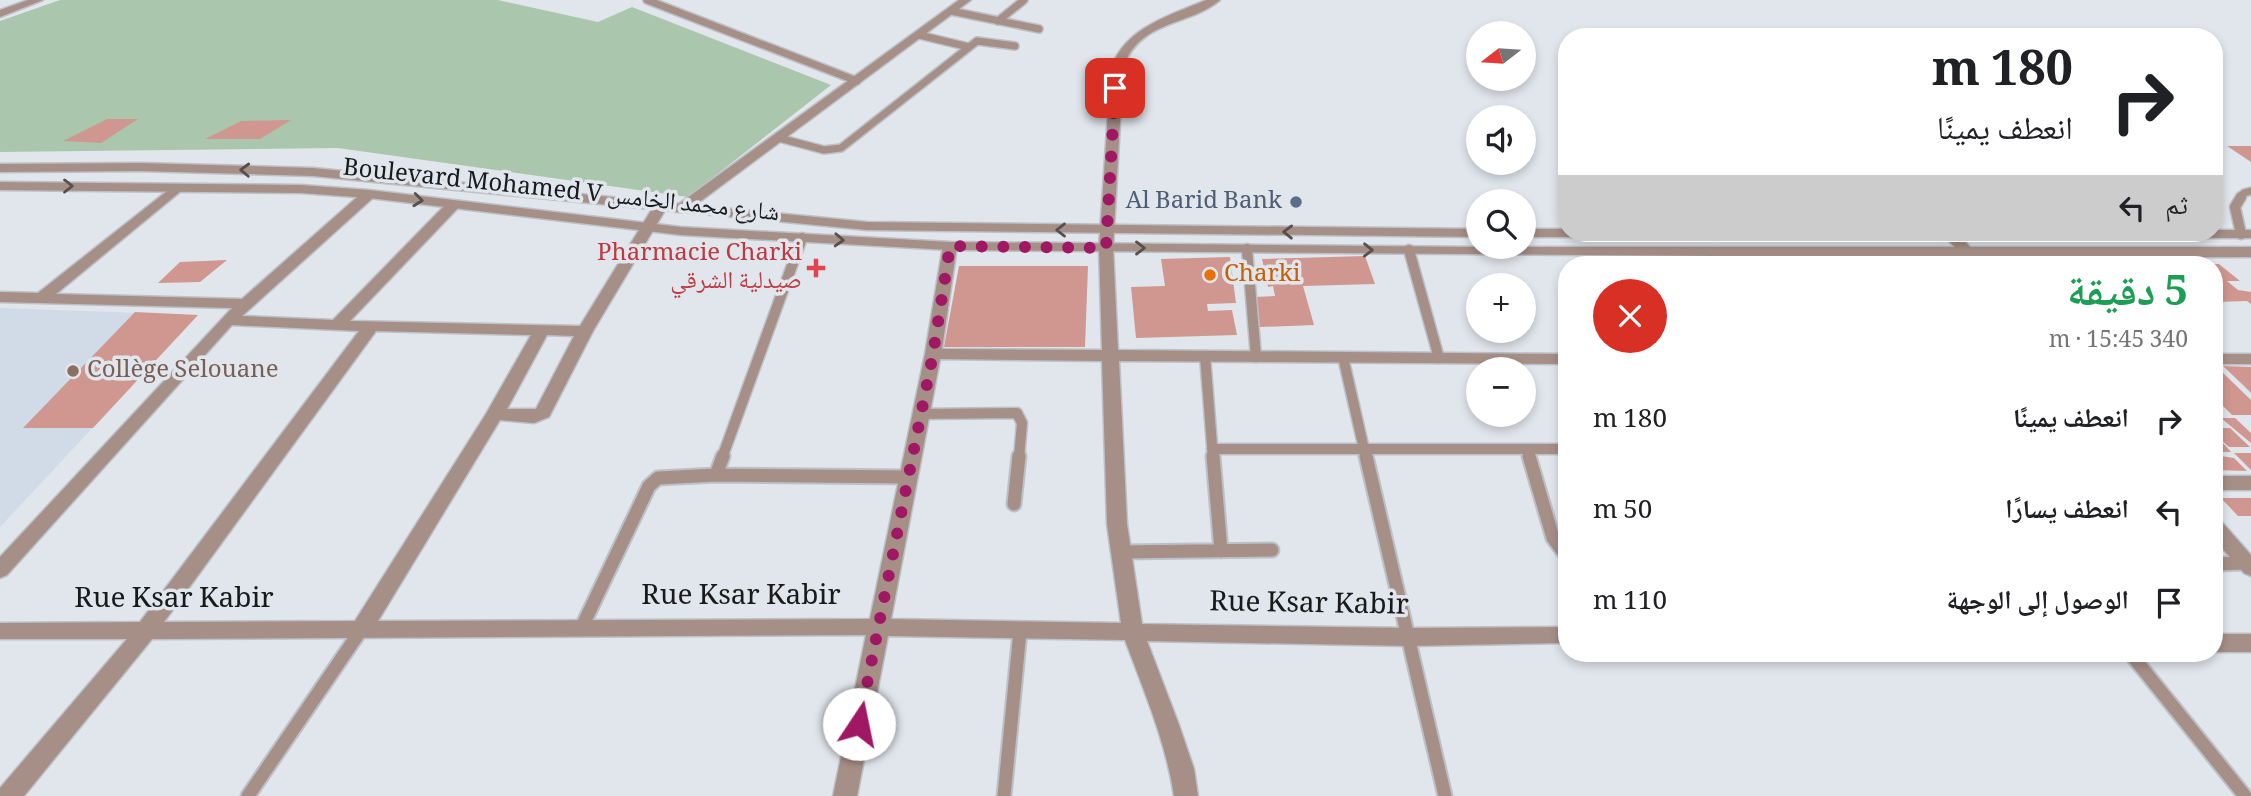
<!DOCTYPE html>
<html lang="ar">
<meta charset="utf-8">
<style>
body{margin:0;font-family:Georgia,"Noto Naskh Arabic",serif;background:#f2f2f2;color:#202124;direction:rtl;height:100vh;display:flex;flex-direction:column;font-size:26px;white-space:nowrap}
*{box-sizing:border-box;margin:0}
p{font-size:23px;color:#757577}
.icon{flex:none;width:38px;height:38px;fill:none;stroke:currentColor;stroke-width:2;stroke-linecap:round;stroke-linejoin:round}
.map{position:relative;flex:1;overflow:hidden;direction:ltr}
.side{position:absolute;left:1558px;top:256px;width:665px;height:406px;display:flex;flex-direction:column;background:#fff;border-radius:28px;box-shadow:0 4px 10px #0003;direction:rtl}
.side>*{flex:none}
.top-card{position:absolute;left:1558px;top:28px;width:665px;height:214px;border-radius:28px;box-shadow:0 4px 10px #0003;direction:rtl;background:#fff;color:#202124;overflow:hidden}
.needle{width:46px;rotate:253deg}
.fabs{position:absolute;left:1466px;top:21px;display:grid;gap:14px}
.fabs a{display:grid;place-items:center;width:70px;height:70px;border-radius:50%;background:#fff;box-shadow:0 4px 10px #0003;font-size:35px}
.pin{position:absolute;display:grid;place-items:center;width:60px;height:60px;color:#fff;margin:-30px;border-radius:14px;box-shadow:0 4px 10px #0006}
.me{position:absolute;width:77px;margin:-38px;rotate:11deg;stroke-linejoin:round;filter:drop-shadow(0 0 5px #0008)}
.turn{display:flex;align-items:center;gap:24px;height:147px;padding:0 35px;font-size:32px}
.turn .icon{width:91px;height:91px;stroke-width:2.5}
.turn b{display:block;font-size:49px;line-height:60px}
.then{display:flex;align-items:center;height:66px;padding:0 35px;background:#0003;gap:14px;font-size:26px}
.round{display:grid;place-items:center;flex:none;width:74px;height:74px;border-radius:37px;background:#f2f2f2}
.head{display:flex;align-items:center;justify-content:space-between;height:119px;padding:0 35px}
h1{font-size:42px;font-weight:700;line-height:52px;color:#1e9e55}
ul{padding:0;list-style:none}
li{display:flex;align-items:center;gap:21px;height:91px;padding:0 35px}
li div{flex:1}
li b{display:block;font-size:26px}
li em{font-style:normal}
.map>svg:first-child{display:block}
</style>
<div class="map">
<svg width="2251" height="796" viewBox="0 0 2251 796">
<rect width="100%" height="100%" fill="#e1e6ec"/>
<path fill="#d1dbe7" d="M0,308L198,315L0,527Z"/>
<path fill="#aac6ad" d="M60,0H498L598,22L632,7L831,85L688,197L338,148L0,152V21Z"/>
<path fill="#cf978f" d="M107,119H138L101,143L63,141Z
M291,120L260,139H205L241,121Z
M2227,146H2251V162Z
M1365,256L1375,284L1303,286L1314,325L1260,327L1254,297L1275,296L1273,286L1268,287L1262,259Z
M1230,257L1236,303L1207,304L1208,311L1232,310L1237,335L1136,338L1131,287L1165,286L1161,259Z
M227,260L200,282L158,283L180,262Z
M2214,264H2219L2240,281H2227L2238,290L2251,292V304L2247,301L2214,302Z
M959,266H1088L1085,347H944Z
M135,312L198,315L93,428H23Z
M2223,366L2251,367V393L2243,385Z
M2214,372H2222L2251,400V415H2232L2214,397Z
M2221,418H2235L2251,433V443Z
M2214,428H2230L2250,447H2229L2214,433Z
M2214,442H2222L2231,452H2215Z
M2234,453H2251V470Z
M2214,455L2234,458L2247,471L2214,470Z
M2221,498H2251V516H2238Z"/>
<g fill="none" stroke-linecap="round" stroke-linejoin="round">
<defs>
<path id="service-far2" d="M647,0L857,81
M951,11L1039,29
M998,21L1024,0
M919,35L969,47
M779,138L824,150L841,148L977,41L1015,46
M2240,199L2244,193L2251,191"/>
<path id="service-far1" d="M2241,234L2235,207L2241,197
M1247,249L1256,357
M1409,250L1439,358
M1205,356L1213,458
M1343,357L1366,458
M922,414L1017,413L1022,423L1019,458
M1212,449H1566
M1527,450L1529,458
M722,458L802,238"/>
<path id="service" d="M1213,456L1221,551
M1366,456L1445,796
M1529,456L1553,538L1566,555
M716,475L723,456
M1014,504L1019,456
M1121,552L1272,550
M2214,564L2246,563
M581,629L649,486L658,478L716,475L909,477
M2130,653L2245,796
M248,796L361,630
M1004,796L1020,631"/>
<path id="minor" d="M28,0H43L0,17V10Z
M959,0H971L686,212H676V206Z
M1206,0H1220C1188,27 1140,19 1123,68L1113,248L1118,350L1566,354V364L1119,361L1127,524L1142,624L1409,628L1566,627V643L1409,646L1147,641L1179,725L1194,769L1198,796H1174C1166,742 1144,691 1125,640L888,636L857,796H833L866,635L152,639L24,796H0V788L127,639H0V623L140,622L359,331L232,325L7,575L0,578V557L232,308L0,302V292L38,293L176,184L183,188L181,191L56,294L242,299L364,191H374V197L242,316L333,320L449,201H459V207L350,321L580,326L655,204H665L667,207L593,331L549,417L534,423L500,420L378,621L870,619L925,354L943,246L950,242L957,246L942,349L1102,350L1099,248L1111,68C1126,27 1169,16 1206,0ZM376,331L531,335L486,414L355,621L164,622ZM547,335L574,336L536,409H507ZM940,359L1102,361L1107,524L1121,623L891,619Z
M1945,233H1957L1986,264H1971L1946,238Z
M1714,247L1719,249L1728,264H1714L1706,252Z
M2214,354H2251V364H2214Z
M2214,476H2251V490H2214Z
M2214,519L2221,521L2251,555V576L2244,573L2214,539Z
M2214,634H2251V652H2214Z"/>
<path id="tertiary" d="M140,163L313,168L867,222L1479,229V237L867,230L313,176L140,171L0,172V164Z
M0,182L301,185L369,190L681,227L950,242L1479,247H2251V257L1968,258L950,250L681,235L369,198L301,193L0,190Z
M1524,229H1566V233H2214V230H2251V238L1524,237Z"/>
</defs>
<use href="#service-far2" stroke="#bdc1c7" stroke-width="10"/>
<use href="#service-far1" stroke="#bdc1c7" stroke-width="13"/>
<use href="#service" stroke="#bdc1c7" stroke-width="17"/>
<use href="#minor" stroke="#bdc1c7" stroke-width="3"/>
<use href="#tertiary" stroke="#bdc1c7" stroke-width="3"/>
<use href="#service-far2" stroke="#a68f87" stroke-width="7"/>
<use href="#service-far1" stroke="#a68f87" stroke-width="10"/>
<use href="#service" stroke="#a68f87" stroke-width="13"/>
<use href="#minor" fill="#a68f87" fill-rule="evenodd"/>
<use href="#tertiary" fill="#a68f87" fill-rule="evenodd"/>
</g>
<defs><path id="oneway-chevron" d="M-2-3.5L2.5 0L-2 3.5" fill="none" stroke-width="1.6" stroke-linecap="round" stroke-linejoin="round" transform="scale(1.75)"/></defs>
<g stroke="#584f4c">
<use href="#oneway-chevron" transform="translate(245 170) rotate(-178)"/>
<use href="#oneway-chevron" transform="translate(68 186)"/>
<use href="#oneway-chevron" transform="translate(418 200) rotate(6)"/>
<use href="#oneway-chevron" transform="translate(1061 230) rotate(180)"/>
<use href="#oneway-chevron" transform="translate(1288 232) rotate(-179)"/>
<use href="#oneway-chevron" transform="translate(839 240) rotate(3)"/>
<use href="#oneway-chevron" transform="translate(1140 248)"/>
<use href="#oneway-chevron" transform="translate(1368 250) rotate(1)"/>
</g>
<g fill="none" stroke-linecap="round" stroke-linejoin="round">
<path stroke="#a01864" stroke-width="12" stroke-dasharray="0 21.6" d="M859,724L933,354L950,246L1106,248L1115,88"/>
</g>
<circle fill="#5c6f8a" stroke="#e1e6ec" stroke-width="2.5" cx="1296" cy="202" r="7"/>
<path fill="#e0444e" stroke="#e1e6ec" stroke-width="2.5" d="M812.5 257.5h7v7h7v7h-7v7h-7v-7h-7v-7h7z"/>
<circle fill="#e8710a" stroke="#e1e6ec" stroke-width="2.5" cx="1210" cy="275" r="7"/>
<circle fill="#8d6e63" stroke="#e1e6ec" stroke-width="2.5" cx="73" cy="371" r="7"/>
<g text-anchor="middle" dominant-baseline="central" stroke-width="7" stroke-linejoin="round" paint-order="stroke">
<g font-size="24" fill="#181a1c" stroke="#e1e6ec">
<text transform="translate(561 192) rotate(6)">Boulevard Mohamed V شارع محمد الخامس</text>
</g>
<g font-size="24" fill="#4e5e75" stroke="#e1e6ec" text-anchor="end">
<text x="1282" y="202">Al Barid Bank</text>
</g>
<g font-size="24" fill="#be3a42" stroke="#e1e6ec" text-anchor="end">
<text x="802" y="254">Pharmacie Charki<tspan x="802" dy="28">صيدلية الشرقي</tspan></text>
</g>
<g font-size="24" fill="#c56008" stroke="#e1e6ec" text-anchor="start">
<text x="1224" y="275">Charki</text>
</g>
<g font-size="24" fill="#785e54" stroke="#e1e6ec" text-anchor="start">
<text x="87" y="371">Collège Selouane</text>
</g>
<g font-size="28" fill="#181a1c" stroke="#e1e6ec">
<text x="741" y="598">Rue Ksar Kabir</text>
<text x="174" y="601">Rue Ksar Kabir</text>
<text transform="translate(1309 606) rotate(1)">Rue Ksar Kabir</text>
</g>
</g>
</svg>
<div class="fabs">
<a><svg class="needle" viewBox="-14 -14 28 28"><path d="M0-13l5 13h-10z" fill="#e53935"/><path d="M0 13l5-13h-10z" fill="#757577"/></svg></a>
<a><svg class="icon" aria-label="sound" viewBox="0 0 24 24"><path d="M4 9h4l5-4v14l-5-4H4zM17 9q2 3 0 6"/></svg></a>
<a><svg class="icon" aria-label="search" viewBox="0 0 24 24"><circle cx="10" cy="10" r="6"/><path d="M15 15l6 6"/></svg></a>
<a>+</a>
<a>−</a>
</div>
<div class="pin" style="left:1115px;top:88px;background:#d93025"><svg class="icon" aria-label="arrive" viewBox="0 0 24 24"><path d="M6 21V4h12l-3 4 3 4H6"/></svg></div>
<svg class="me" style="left:859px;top:724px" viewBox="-20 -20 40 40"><circle r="19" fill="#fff"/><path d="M0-13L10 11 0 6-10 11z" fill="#a01864"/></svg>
<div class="top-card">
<div class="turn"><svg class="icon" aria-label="right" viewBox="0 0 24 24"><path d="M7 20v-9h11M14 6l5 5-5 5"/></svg><div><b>180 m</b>انعطف يمينًا</div></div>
<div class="then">ثم<svg class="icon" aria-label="left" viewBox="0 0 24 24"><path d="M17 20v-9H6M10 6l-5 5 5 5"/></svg></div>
</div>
<section class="side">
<div class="head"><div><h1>5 دقيقة</h1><p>340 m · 15:45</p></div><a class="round" style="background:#d93025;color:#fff"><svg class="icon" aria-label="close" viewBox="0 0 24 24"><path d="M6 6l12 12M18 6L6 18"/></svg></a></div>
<ul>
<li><svg class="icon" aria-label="right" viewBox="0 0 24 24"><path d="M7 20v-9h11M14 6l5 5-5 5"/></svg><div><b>انعطف يمينًا</b></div><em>180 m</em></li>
<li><svg class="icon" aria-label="left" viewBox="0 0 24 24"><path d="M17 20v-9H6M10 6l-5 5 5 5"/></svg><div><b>انعطف يسارًا</b></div><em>50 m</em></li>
<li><svg class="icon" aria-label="arrive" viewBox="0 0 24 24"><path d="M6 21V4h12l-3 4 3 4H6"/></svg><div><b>الوصول إلى الوجهة</b></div><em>110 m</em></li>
</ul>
</section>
</div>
